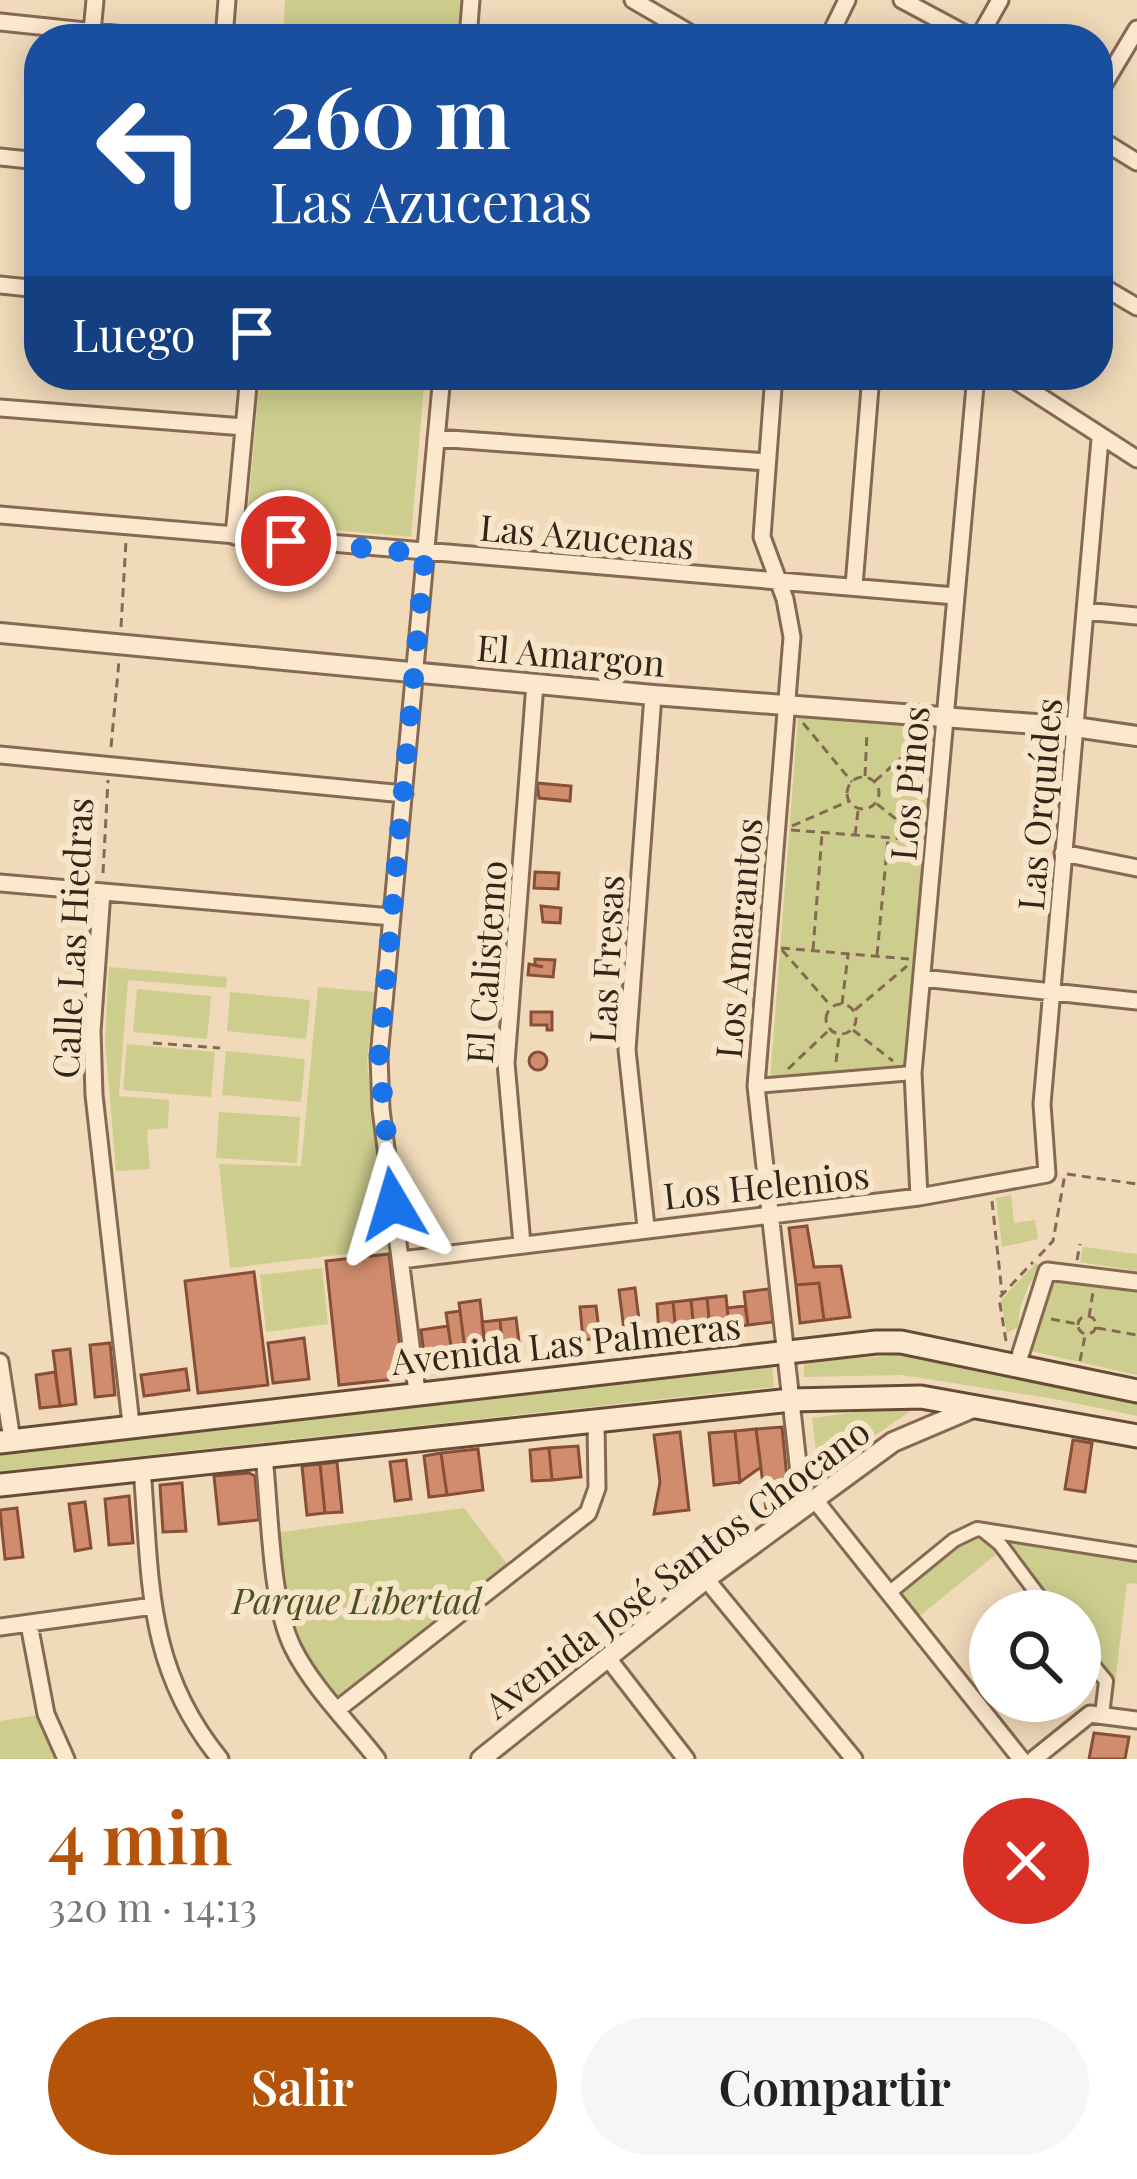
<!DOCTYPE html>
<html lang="es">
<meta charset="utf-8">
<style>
body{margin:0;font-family:"Playfair Display",serif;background:#f6f6f6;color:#222;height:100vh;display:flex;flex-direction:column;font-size:45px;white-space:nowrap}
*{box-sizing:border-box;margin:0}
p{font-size:39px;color:#767676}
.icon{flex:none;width:66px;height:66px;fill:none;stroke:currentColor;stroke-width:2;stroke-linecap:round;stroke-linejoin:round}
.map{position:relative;height:1759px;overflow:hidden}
.panel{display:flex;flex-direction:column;background:#fff;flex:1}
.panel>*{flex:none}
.banner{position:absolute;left:24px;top:24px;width:1089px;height:366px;border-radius:48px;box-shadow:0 6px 30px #0003;background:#1a4fa0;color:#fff;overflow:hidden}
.buttons{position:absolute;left:969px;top:1590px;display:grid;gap:24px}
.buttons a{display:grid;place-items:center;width:132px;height:132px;border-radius:50%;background:#fff;box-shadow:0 6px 30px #0003;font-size:60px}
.pin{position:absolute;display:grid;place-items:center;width:102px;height:102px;color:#fff;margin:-51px;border:6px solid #fff;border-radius:50%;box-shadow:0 3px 12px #0007}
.me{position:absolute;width:132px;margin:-66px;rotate:353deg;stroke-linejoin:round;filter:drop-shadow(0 0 9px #0008)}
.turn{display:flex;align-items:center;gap:42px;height:252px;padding:0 48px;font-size:54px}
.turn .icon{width:156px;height:156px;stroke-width:2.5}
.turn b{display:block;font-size:84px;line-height:102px}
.then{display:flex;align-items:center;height:114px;padding:0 48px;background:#0003;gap:24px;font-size:45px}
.round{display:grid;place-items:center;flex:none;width:126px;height:126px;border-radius:63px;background:#f6f6f6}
.head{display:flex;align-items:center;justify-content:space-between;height:204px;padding:0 48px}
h1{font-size:72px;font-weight:600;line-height:90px;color:#b45309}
.action{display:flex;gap:24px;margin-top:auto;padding:24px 48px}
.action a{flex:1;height:138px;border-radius:72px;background:#b45309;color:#fff;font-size:48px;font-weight:600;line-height:138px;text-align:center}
.action a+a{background:#f6f6f6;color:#222}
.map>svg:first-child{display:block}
</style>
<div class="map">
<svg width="1137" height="1759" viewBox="0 0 1137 1759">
<rect width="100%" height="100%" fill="#f0dab9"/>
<path fill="#cdce8e" d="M285,0H467L465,39H283Z
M260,375H425L411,537L247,522Z
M798,717L939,728L908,1069L770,1082Z
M109,967L227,977L226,988L128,980L119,1096L169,1100L168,1128L147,1130L150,1169L116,1171L105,1040Z
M318,987L375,992L367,1061L388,1249L230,1268L219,1164L301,1166Z
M137,989L211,996L207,1039L133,1032Z
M230,992L310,1000L306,1039L227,1031Z
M127,1044L215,1052L211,1097L123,1090Z
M226,1051L305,1059L301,1102L222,1095Z
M219,1112L300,1117L297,1163L216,1158Z
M1011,1195L1014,1223L1035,1220L1038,1239L1002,1247L996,1198Z
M1083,1247L1137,1254V1271L1080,1262Z
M1036,1263L1042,1268L1029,1285L1020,1308L1018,1327L1007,1333L1001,1300Z
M322,1268L328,1324L266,1332L260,1275Z
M1047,1271L1137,1282V1375L1022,1349Z
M902,1355L1137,1404V1416L1060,1400L902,1375L804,1377V1365L810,1361Z
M772,1365L774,1387L0,1471V1453Z
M912,1405V1410L819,1474L812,1418Z
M464,1508L514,1573L338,1709L291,1645L273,1533Z
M965,1533L1137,1554V1584L1127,1583L1111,1716L1102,1715L1106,1680L1080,1649V1611H1050L1003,1549L912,1622L889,1593Z
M46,1714L65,1759H0V1721Z"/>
<path fill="#d08c6d" stroke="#874f38" stroke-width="3" d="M537,783L571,786L570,801L539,798Z
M535,872L559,873L558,889L534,888Z
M541,906L561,908L560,923L543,922Z
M535,959L555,960L553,977L528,975L529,964L543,967L535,965Z
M531,1012H552V1030H547V1025H531Z
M529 1061a9 9 0 1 1 18 0a9 9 0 1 1-18 0Z
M807,1226L814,1267L841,1266L850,1317L824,1320L819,1283L796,1285L789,1228Z
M389,1254L403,1372L395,1379L339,1385L326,1261Z
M254,1272L268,1385L198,1393L185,1281Z
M819,1283L824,1320L800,1323L796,1285Z
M635,1288L641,1336L625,1338L619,1290Z
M769,1289L773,1322L748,1325L744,1292Z
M726,1296L729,1327L710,1329L707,1298Z
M707,1298L710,1329L694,1330L691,1300Z
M480,1300L486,1355L466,1357L459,1303Z
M691,1300L694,1330L676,1332L673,1302Z
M673,1302L676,1332L659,1334L657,1304Z
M596,1306L600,1338L583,1340L580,1307Z
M745,1306L748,1325L729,1327L727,1308Z
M460,1311L466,1357L453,1360L446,1313Z
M516,1318L520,1350L503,1352L500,1320Z
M500,1320L503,1352L486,1355L482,1322Z
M448,1326L453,1360L432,1363L424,1355L421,1330Z
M304,1338L309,1379L273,1383L268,1343Z
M110,1343L115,1395L95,1397L90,1345Z
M70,1349L76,1404L60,1406L53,1351Z
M186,1369L189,1390L144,1396L141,1375Z
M55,1372L60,1406L40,1408L36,1375Z
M782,1427L789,1498L767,1516L756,1429Z
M756,1429L761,1467L740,1482L735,1431Z
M735,1431L740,1482L714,1485L709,1433Z
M680,1432L689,1510L654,1514L660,1482L654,1435Z
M1073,1440L1092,1443L1085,1492L1065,1489Z
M578,1446L581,1477L552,1480L549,1448Z
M549,1448L552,1480L532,1481L530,1450Z
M478,1449L483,1490L447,1495L441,1453Z
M441,1453L447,1495L429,1497L424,1456Z
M406,1460L411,1499L395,1501L390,1462Z
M337,1462L342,1512L325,1513L320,1464Z
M320,1464L325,1513L307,1515L302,1466Z
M249,1473L255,1476L259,1520L219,1524L214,1476Z
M182,1483L186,1531L163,1532L160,1485Z
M129,1496L133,1543L109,1545L105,1499Z
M85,1502L91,1548L75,1551L69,1504Z
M17,1508L23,1557L5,1559L0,1510Z
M1094,1733L1129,1737L1125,1759H1089Z"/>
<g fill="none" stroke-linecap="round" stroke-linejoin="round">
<defs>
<path id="pedestrian" d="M756,1086L913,1073
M984,1531L1000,1544L1050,1611
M889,1593L954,1540L977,1529L1137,1554
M1080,1649L1106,1681L1102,1715"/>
<path id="minor" d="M633,0L700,39
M902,0L975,39
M0,22L162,39
M92,32L95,0
M224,39L227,0
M468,39L471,0
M828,39L847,0
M978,39L1000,0
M1098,94L1137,29
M1098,138L1137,162
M0,157L39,161
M1098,284L1137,307
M0,285L39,289
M774,375L762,537L785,599L792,637L756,1086L803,1509
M1007,375L1137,459
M0,408L244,427
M436,438L766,462
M0,515L955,596
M234,536L249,375
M854,586L871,375
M1085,611L1137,616
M0,755L404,794
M1063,853L1137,868
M0,883L392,917
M102,892L92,1031L94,1095L131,1424
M922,978L1137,1001
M919,1197L913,1073L976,375
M646,1227L627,1050L653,695
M522,1244L506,1063L535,684
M401,1260L919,1197L1047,1174L1042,1104L1100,439
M0,1362L12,1440
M1017,1365L1047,1271L1137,1282
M417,1392L381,1109L379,1057L442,375
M264,1456C270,1510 270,1602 293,1648C313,1688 350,1724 377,1759
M142,1468C151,1580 145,1667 220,1759
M815,1500L1021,1759
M706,1579L854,1759
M29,1624L46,1714L66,1759
M0,1627L153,1606
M607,1657L686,1759
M338,1709L588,1513L597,1488L596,1423
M1034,1759L1090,1714L1137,1720"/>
<path id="tertiary" d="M0,633L653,695L1075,727L1137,736
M481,1759L706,1579L893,1442L973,1408"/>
<path id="secondary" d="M0,1442L876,1342H901L1137,1391
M0,1485L791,1400L921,1397L1137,1436"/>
</defs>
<use href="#pedestrian" stroke="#876953" stroke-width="18"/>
<use href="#minor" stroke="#876953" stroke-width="21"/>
<use href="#tertiary" stroke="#876953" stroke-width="24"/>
<use href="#secondary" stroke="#684b37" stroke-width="27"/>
<path stroke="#876953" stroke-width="3" stroke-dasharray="9 6" stroke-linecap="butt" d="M121,627L126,541
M803,723L852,782
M111,747L119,661
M865,776L867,731
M847 793a16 16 0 1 1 32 0a16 16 0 1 1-32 0Z
M875,781L926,736
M877,804L916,835
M792,826L849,801
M791,830L919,840
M855,835L858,811
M103,873L108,780
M781,948L909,959
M782,950L831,1006
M813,950L822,834
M877,955L888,839
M842,1004L848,955
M826 1019a15 15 0 1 1 30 0a15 15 0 1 1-30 0Z
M855,1010L907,966
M853,1030L893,1061
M153,1043L220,1048
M836,1062L839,1036
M788,1069L829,1030
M1067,1174L1137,1184
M992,1201L1002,1293
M1039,1256L1053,1241L1065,1174
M1077,1260L1080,1244
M1078 1325a9 9 0 1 1 18 0a9 9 0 1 1-18 0Z
M1089,1317L1093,1292
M1051,1319L1077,1324
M1097,1328L1137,1335
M1006,1341L999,1298L1033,1262
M1080,1361L1085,1336"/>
<use href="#pedestrian" stroke="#fbe8cd" stroke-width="12"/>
<use href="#minor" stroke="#fbe8cd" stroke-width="15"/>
<use href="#tertiary" stroke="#fbe8cd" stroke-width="18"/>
<use href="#secondary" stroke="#fbe8cd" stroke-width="21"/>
</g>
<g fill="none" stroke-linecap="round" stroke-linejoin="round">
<path stroke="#1a73e8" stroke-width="21" stroke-dasharray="0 37.8" d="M286,541L425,554L379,1057L393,1204"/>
</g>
<g text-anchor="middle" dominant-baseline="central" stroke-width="12" stroke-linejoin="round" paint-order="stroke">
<g font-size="36" fill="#352419" stroke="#f7e5c9">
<text transform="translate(587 535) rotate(5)">Las Azucenas</text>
<text transform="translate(571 654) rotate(5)">El Amargon</text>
<text transform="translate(908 783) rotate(-85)">Los Pinos</text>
<text transform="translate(1038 804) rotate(-85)">Las Orquídes</text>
<text transform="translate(71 938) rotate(-87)">Calle Las Hiedras</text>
<text transform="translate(737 938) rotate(-85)">Los Amarantos</text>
<text transform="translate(605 959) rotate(-87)">Las Fresas</text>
<text transform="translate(485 962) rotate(-86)">El Calistemo</text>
<text transform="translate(766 1184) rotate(-6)">Los Helenios</text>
<text transform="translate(566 1342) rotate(-6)">Avenida Las Palmeras</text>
<text transform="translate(676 1567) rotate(-37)">Avenida José Santos Chocano</text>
</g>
<g font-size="36" font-style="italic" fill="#4b521f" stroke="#f7e5c9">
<text x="357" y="1599">Parque Libertad</text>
</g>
</g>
</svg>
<div class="buttons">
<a><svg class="icon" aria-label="search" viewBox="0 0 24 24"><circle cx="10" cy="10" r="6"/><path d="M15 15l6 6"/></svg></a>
</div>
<div class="pin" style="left:286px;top:541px;background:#d93025"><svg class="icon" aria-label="arrive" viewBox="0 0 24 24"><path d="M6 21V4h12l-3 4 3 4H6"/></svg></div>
<svg class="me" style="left:393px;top:1204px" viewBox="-20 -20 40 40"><path d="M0-17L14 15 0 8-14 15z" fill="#1a73e8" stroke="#fff" stroke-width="4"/></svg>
<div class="banner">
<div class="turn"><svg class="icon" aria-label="left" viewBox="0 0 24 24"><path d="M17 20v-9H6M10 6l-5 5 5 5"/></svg><div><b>260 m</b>Las Azucenas</div></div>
<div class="then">Luego<svg class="icon" aria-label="arrive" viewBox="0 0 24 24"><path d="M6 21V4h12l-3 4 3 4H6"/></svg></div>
</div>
</div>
<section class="panel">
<div class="head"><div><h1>4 min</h1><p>320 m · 14:13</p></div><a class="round" style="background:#d93025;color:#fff"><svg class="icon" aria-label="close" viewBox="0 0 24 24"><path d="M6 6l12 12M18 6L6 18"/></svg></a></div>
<div class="action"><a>Salir</a><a>Compartir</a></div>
</section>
